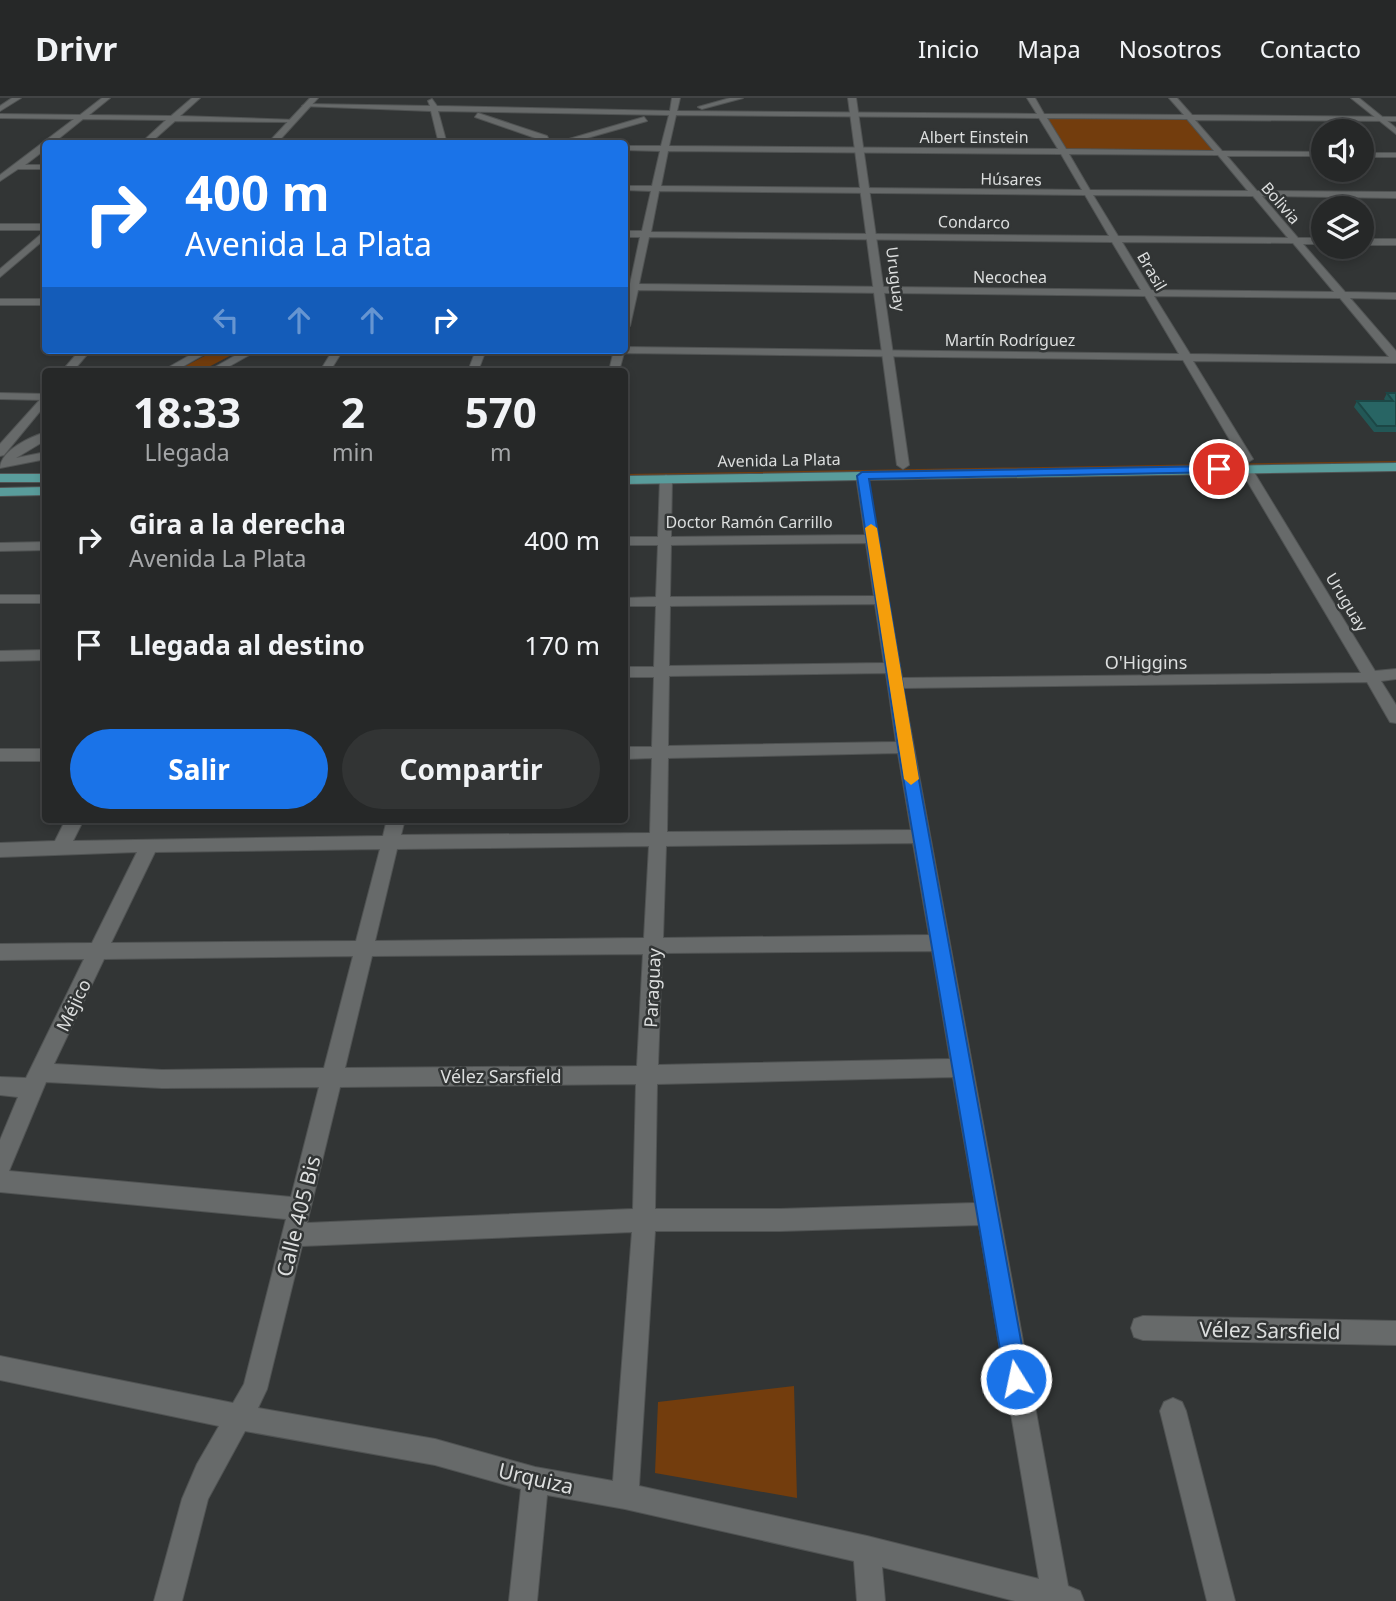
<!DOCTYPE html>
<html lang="es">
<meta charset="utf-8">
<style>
body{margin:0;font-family:"Noto Sans",sans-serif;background:#323434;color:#f1f3f6;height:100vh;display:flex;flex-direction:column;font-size:26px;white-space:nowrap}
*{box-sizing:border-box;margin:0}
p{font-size:23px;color:#a4a6a8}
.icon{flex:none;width:38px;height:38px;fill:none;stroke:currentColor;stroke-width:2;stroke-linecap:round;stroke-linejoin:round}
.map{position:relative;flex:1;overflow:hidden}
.details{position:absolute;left:42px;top:270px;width:586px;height:455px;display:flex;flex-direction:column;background:#262828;border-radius:7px;box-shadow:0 4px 10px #0003,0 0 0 2px #424445}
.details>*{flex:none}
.hud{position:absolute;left:42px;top:42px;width:586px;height:214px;border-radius:7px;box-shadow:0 4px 10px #0003,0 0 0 2px #424445;background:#1a73e8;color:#fff;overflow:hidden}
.fabs{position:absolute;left:1311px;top:21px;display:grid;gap:14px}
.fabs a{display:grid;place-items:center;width:63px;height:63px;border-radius:50%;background:#262828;box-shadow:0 4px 10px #0003,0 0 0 2px #424445;font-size:35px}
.pin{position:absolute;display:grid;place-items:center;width:60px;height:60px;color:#fff;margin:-30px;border:4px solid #fff;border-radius:50%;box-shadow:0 2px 7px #0007}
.me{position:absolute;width:77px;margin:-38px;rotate:350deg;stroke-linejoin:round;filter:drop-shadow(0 0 5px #0008)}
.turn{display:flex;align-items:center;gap:24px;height:147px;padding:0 28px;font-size:32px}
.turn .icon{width:91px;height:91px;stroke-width:2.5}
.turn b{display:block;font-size:49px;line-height:60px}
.lanes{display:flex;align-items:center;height:66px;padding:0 28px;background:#0003;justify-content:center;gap:35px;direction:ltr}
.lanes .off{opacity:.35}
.eta{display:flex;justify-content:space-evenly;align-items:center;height:119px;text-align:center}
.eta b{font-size:42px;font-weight:700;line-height:49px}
.cta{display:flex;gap:14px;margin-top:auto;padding:14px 28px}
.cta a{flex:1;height:80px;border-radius:42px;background:#1a73e8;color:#fff;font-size:28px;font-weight:700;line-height:80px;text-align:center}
.cta a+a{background:#323434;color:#f1f3f6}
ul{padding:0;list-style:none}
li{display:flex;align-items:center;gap:21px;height:105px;padding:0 28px}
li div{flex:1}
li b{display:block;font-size:26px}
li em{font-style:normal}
header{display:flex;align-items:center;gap:42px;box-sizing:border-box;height:98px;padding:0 35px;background:#262828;border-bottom:2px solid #424445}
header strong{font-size:33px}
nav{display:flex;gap:38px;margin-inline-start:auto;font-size:24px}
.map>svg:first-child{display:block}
</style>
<header>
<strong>Drivr</strong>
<nav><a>Inicio</a><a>Mapa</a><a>Nosotros</a><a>Contacto</a></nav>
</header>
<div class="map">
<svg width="1396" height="1503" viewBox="0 0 1396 1503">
<rect width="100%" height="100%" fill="#323535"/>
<path fill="#733d0d" d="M1042,18L1189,20L1220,56L1063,54Z
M216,252H241L201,273H176Z
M1396,363V365L625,378V376Z
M794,1288L797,1400L655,1375L658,1304Z"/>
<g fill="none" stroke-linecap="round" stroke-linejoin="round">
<defs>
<path id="minor" d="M12,0H21L0,13V8Z
M102,0H110L89,17L171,18L192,0H200L180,18L296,22L292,24L175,23L149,46H140L166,22L83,21L52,46H46V51L25,67H46V71H18L0,83V77L74,21L0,20V16L80,17Z
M672,0H680L677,13L1037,16L1027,0H1035L1044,16L1184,17L1169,0H1177L1192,17L1396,19V23L1195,22L1222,53L1323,54V58H1227L1257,93L1396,94V100L1262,98L1298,140H1323V146H1303L1345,194L1396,195V201L1350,200L1396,253V265L1193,263L1253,361L1247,365L1241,361L1183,262L624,255L619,273H609L614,252H625V249L1179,256L1145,198L638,192L630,228L625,231V207L628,192H625V186H630L640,139H625V133H642L651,93L625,92V88H652L660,53L625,52V48H661L669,17L438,13L447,46H439L431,13L302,8L306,6L430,8L428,3L432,1L437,8L670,13ZM676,17L1039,20L1058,51L669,48ZM1047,20L1187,21L1214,53L1066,51ZM668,53L1061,56L1082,92L661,88ZM1069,56L1218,57L1248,93L1090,92ZM659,93L1085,97L1109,138L651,134ZM1093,97L1253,98L1288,140L1118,138ZM649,139L1112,144L1141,192L639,186ZM1122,144L1293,145L1334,194L1151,192ZM1154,198L1340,200L1389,259L1190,256Z
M730,0H743L702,11L698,9Z
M478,15L547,38L548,40L541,42L475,19Z
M644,19L647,23L566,46H552Z
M273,41L377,44L381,46L270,45Z
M1362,55H1396V59H1362Z
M0,126H46V132H0Z
M46,132V140L0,179V171Z
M1362,141H1396V147H1362Z
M0,201H46V207H0Z
M199,252H212L175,273H162Z
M245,252H258L221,273H208Z
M333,252H343L330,273H320Z
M476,252H486L478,273H468Z
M0,295L45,296L46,302L0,301Z
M46,334V342L16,360L46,354V361L0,370C1,352 30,339 46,334Z
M1246,367L1252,371L1375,573L1396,571V581L1381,583L1396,607V625L1390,624L1367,584L903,590L1068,1488L1080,1493L1084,1503H1015L882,1469L885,1503H857L854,1463L625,1411L547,1397L537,1503H509L521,1391L435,1367L245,1333L208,1401L182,1503H154L182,1401L197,1366L219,1328L0,1282V1258L233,1305L244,1286L286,1121L0,1094V1042L18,999L0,997V979L26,980L84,861L0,862V846L92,845L137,754L0,759V745L55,743L66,721H84L73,743L383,738L387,721H405L401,737L650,735L652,660L625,661V649H652L654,579H625V569H654L656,508H625V500L656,499L658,447H625V439H658L660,381L666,377L672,381L671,439L865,437L856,378L858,375H866L902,580L1361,575L1240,371ZM866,445L874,498L670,499L671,447ZM875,506L884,565L669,568L670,508ZM886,575L896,644L668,648L669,578ZM898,655L911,732L667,734L668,660ZM913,745L929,837L663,840L666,748ZM649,748L644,840L375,843L397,751ZM380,751L356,843L111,845L155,754ZM932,853L950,961L658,967L662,855ZM643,856L637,968L345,970L372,858ZM353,858L324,970L162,972L54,966L104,861ZM953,979L975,1105L780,1111H655L657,986ZM46,984L162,990L319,989L291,1099L9,1073ZM636,986L633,1111L307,1125L340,989ZM979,1127L1039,1481L867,1438L639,1388L655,1133H780ZM632,1134L613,1383L535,1369L435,1341L258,1310L267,1291L302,1148Z
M46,444V452L0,453V445Z
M0,497H46V505H0Z
M46,552V562L0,563V553Z
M0,651H46V663H0Z
M1143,1218L1396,1223V1247L1143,1242L1134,1239L1131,1230L1134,1221Z
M1173,1300L1182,1304L1186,1313L1235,1503H1207L1160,1313L1164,1304Z"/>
<path id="tertiary" d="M848,0H856L909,367L903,371L897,367Z"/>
<path id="secondary" d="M310,0H318L276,46H267Z
M1351,0H1359L1396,30V36Z
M80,252H91L73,273H62Z
M46,295V306L4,357L0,358V346Z"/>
<path id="primary" d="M1396,365V373L625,386V378Z
M0,376H46V384H0Z
M46,389V397L0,398V390Z"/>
</defs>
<use href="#minor" stroke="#505353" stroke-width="2"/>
<use href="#tertiary" stroke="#505353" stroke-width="2"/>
<use href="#secondary" stroke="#505353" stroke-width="2"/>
<use href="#primary" stroke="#505353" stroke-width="2"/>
<use href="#minor" fill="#676a6a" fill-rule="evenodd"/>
<use href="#tertiary" fill="#676a6a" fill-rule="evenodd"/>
<use href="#secondary" fill="#676a6a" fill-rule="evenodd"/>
<use href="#primary" fill="#599c9b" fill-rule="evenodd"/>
</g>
<path fill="#225756" d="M1387,295H1396V334H1374L1354,309L1357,303H1386L1384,301Z"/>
<path fill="#286564" stroke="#1c4746" stroke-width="2" d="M1387,295H1396V328H1377L1357,303H1393Z"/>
<path fill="#1a73e8" stroke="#114b97" stroke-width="2" d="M1219,368L1223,369V374L869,381L913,649L1028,1281L1024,1289L1016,1292L1008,1289L1005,1281L898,649L857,378L862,374Z"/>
<path fill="#f59e0b" d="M871,426L877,430L919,681L911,687L904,681L865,430Z"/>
<g text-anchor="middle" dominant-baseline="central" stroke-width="5" stroke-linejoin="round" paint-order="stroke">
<g font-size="16" fill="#dcdede" stroke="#323535">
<text x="974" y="39">Albert Einstein</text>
<text transform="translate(1011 81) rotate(1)">Húsares</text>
<text transform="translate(1281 105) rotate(49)">Bolivia</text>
<text transform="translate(974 124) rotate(1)">Condarco</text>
<text transform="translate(1152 173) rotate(60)">Brasil</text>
<text x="1010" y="179">Necochea</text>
<text transform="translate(896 181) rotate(83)">Uruguay</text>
<text x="1010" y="242">Martín Rodríguez</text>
<text transform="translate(779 362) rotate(-1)">Avenida La Plata</text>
<text x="749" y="424">Doctor Ramón Carrillo</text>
<text transform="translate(1347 504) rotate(59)">Uruguay</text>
</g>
<g font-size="18" fill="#dcdede" stroke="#323535">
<text x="1146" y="564">O'Higgins</text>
<text transform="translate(652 890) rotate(-87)">Paraguay</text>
<text transform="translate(73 907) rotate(-64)">Méjico</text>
<text x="501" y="978">Vélez Sarsfield</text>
</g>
<g font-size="21" fill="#dcdede" stroke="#323535">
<text transform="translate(298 1118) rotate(-76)">Calle 405 Bis</text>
<text transform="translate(1270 1232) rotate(1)">Vélez Sarsfield</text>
<text transform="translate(536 1380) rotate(13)">Urquiza</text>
</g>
</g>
</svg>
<div class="fabs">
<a><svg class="icon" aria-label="sound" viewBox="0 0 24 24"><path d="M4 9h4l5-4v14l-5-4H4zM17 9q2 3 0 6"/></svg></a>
<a><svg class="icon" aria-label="layers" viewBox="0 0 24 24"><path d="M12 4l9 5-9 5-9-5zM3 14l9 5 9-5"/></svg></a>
</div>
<div class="pin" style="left:1219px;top:371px;background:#d93025"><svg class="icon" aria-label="arrive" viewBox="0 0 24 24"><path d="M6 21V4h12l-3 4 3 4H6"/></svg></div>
<svg class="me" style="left:1016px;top:1281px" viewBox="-20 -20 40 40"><circle r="17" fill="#1a73e8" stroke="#fff" stroke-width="3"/><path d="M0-11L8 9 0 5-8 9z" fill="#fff"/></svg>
<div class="hud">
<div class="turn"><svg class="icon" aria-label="right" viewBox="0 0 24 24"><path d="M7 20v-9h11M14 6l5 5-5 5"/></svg><div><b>400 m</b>Avenida La Plata</div></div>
<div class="lanes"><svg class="icon off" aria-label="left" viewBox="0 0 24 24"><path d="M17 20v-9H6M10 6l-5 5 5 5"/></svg><svg class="icon off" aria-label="ahead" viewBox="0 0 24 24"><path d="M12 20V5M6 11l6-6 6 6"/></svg><svg class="icon off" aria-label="ahead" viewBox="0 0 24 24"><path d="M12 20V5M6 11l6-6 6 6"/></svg><svg class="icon" aria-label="right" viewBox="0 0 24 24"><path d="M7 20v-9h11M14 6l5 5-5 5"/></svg></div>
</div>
<section class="details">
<div class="eta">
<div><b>18:33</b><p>Llegada</p></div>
<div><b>2</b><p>min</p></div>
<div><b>570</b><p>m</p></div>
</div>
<ul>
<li><svg class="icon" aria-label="right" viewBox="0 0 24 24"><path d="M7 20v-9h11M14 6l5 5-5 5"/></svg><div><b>Gira a la derecha</b><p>Avenida La Plata</p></div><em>400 m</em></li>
<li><svg class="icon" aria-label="arrive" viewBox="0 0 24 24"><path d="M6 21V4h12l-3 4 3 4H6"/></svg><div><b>Llegada al destino</b></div><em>170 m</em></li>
</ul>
<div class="cta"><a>Salir</a><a>Compartir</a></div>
</section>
</div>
